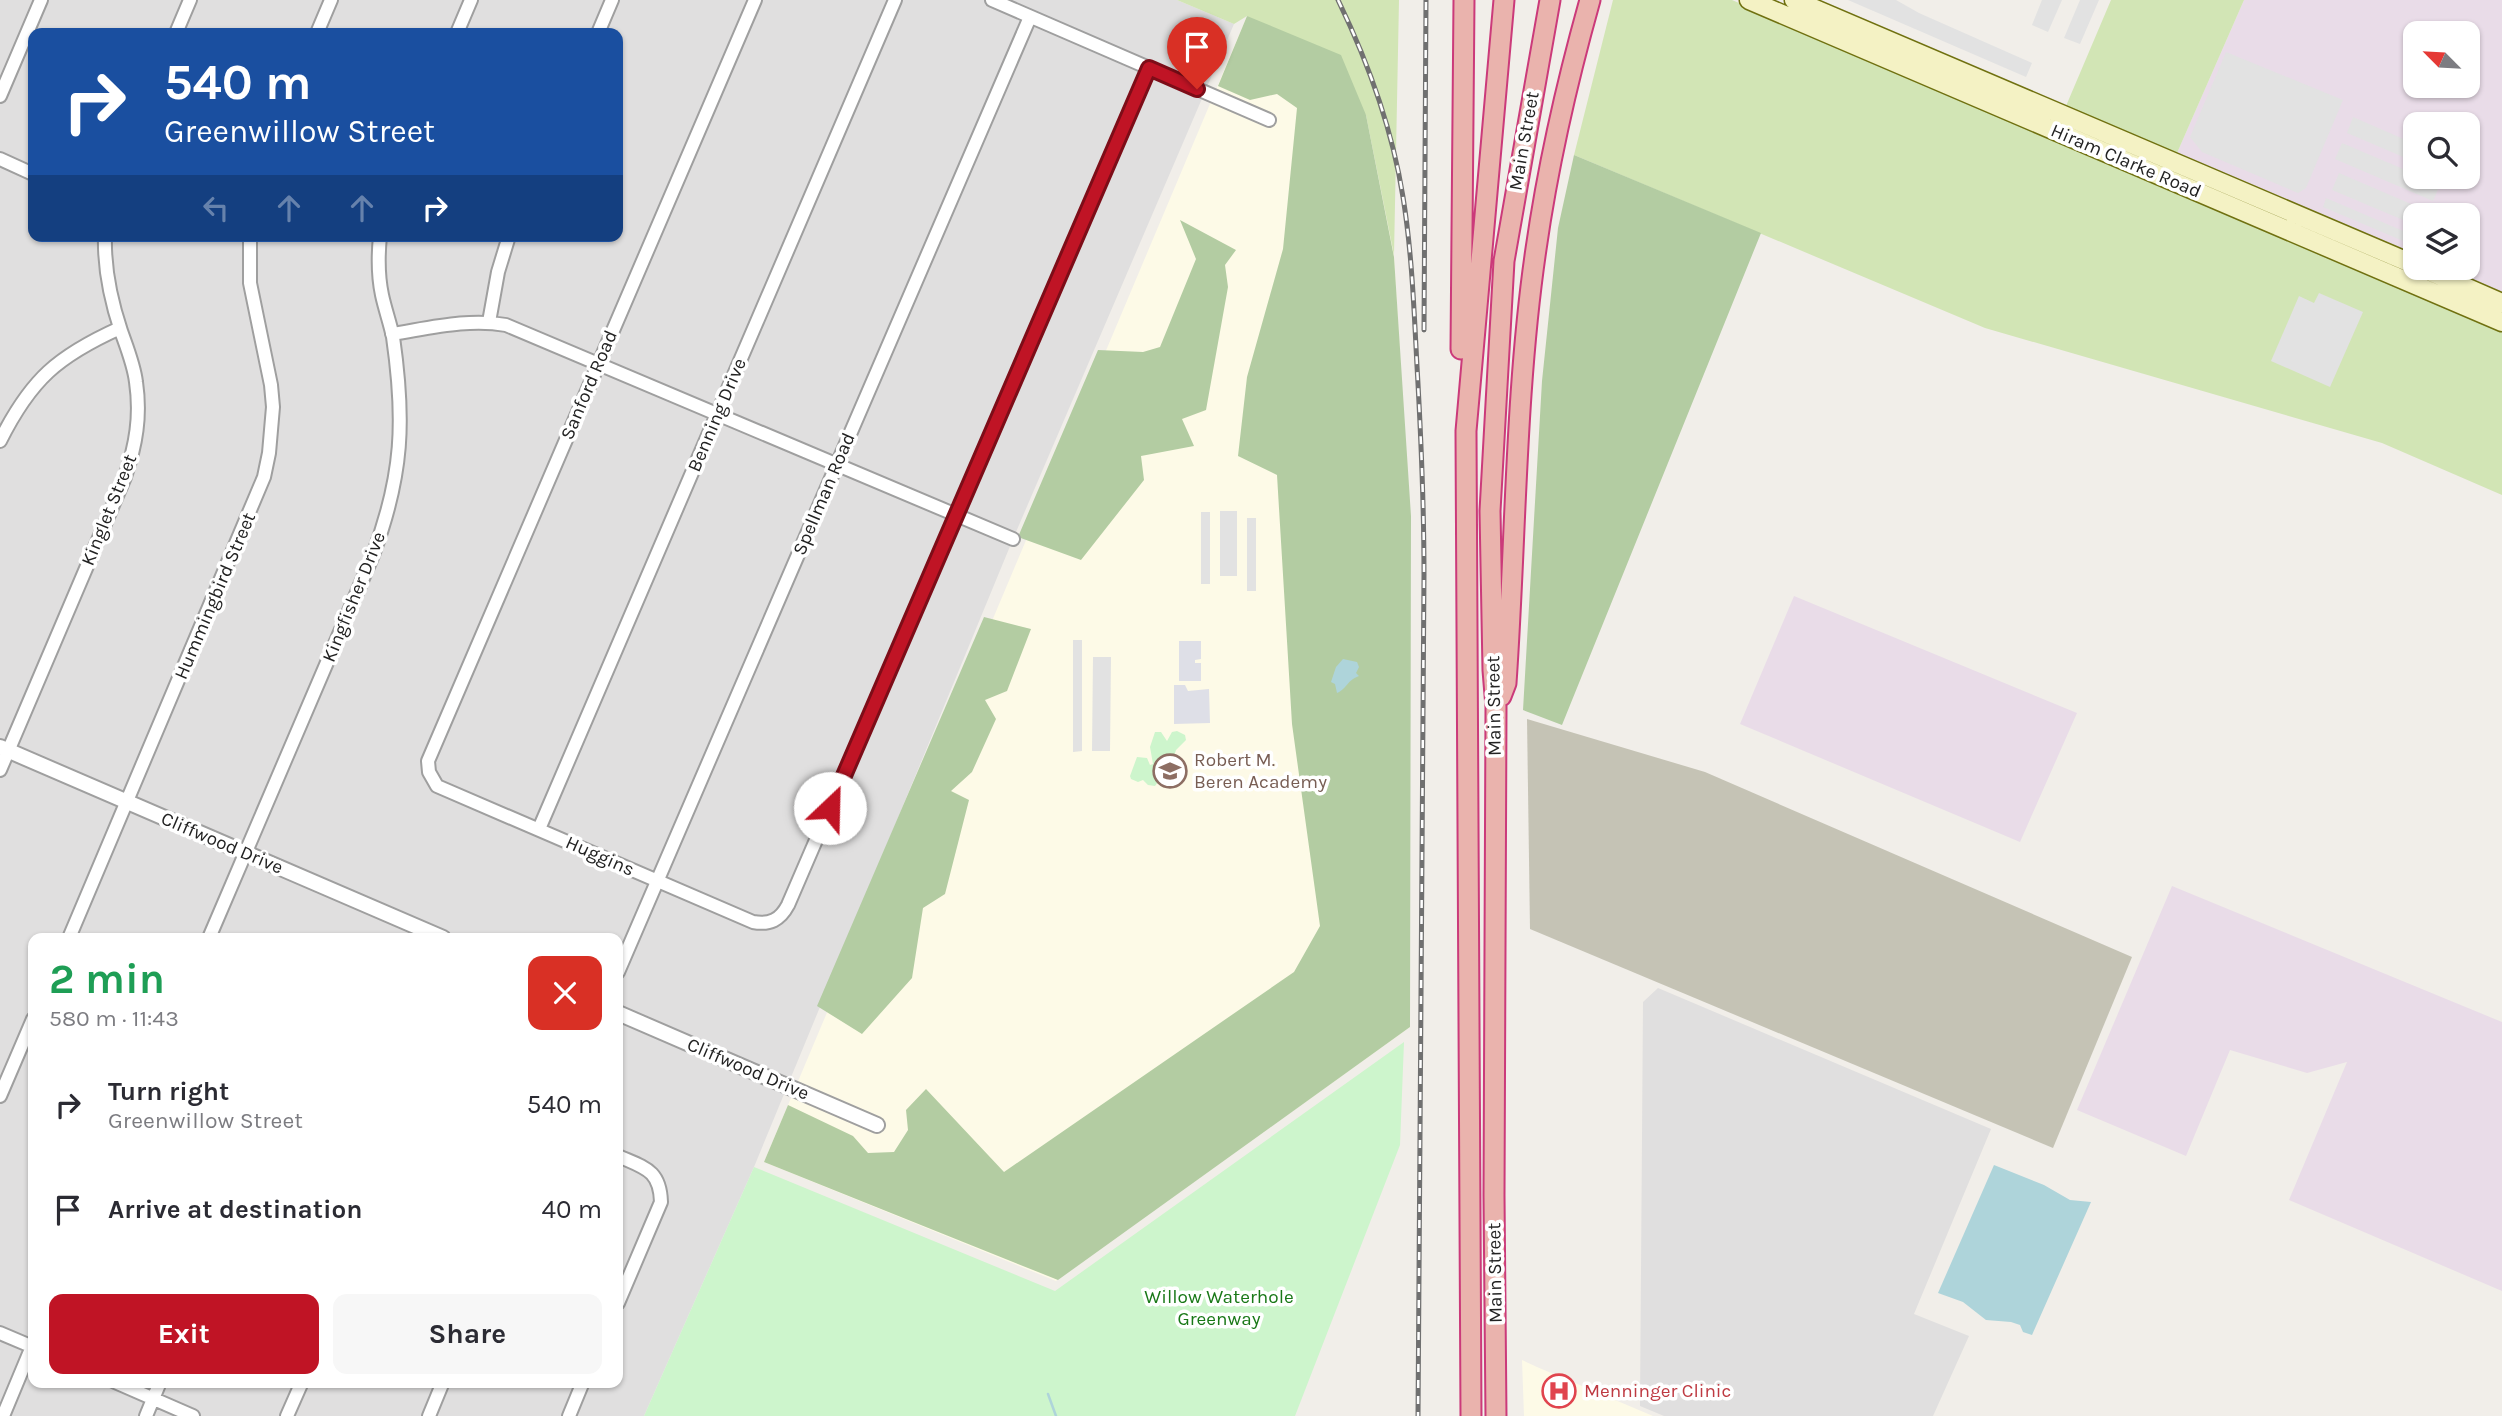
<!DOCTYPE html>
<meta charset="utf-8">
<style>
body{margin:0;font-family:Karla,sans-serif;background:#f7f7f7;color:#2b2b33;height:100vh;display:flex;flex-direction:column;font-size:26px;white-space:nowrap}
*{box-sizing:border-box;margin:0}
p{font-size:23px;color:#7c7c81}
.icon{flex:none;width:38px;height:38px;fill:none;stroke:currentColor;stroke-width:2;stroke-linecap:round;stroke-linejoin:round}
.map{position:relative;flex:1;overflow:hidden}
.side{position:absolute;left:28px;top:933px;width:595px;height:455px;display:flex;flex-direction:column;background:#fff;border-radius:14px;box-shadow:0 2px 5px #0004}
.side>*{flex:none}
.guide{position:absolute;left:28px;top:28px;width:595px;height:214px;border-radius:14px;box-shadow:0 2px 5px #0004;background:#1a4fa0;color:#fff;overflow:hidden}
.needle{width:46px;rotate:294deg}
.tools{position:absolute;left:2403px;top:21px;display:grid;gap:14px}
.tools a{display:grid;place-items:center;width:77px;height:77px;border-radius:14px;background:#fff;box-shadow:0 2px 5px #0004;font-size:35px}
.pin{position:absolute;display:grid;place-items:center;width:60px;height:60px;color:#fff;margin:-72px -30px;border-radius:50% 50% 50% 0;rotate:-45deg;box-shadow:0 0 7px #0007}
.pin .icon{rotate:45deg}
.me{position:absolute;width:77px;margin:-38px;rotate:24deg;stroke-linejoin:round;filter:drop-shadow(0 0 5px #0008)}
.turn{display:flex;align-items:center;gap:24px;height:147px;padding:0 21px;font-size:32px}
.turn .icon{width:91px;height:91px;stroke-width:2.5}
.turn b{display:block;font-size:49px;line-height:60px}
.lanes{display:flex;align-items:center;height:66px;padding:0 21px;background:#0003;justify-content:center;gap:35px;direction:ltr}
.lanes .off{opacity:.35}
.round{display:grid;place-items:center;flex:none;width:74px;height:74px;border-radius:14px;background:#f7f7f7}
.summary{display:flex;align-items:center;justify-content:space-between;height:119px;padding:0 21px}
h1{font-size:42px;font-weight:700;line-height:52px;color:#1e9e55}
.cta{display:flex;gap:14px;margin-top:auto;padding:14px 21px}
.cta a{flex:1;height:80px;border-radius:14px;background:#c01425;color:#fff;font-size:28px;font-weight:700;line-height:80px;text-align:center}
.cta a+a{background:#f7f7f7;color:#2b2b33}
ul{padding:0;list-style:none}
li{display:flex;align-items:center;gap:21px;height:105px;padding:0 21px}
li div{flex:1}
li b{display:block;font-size:26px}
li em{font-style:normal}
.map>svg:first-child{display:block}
</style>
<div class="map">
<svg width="2502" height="1416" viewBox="0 0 2502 1416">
<rect width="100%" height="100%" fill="#f1eee9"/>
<path fill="#e0dfdf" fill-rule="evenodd" d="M0,0H1177L1234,24L1013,539L754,1167L644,1416H0ZM33,33H618V236H33ZM33,938H618V1382H33Z
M1658,988L1991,1129L1914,1314L1969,1336L1933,1416H1664L1640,1406L1643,1002Z"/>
<path fill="#e9dce8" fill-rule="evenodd" d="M2244,0H2502V292L2445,268H2468V215H2415V255L2177,153ZM2415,33H2468V86H2415ZM2415,124H2468V177H2415Z
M1794,596L2077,713L2020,842L1740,724Z
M2172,886L2502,1022V1291L2289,1200L2347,1062L2307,1073L2230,1050L2186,1156L2077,1110Z"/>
<path fill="#fdfae7" d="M1247,16L1366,115L1394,255L1401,372L1410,1027L1056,1281L764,1162Z
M1522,1360L1537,1367L1653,1416H1524Z"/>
<path fill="#c5c3b5" d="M1527,719L1705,772L2132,957L2053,1148L1530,929Z"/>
<path fill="#d2e5b5" d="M1177,0H1399L1394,255L1366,115L1247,16L1234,24Z
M1613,0H1732L2502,330V495L2382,443L1985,328L1574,155Z
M2111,0H2244L2177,153L2066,106Z"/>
<path fill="#b3cca2" d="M1247,16L1341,55L1366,115L1394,257L1411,516L1410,1027L1058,1280L764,1162L788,1105L853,1136L868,1153L894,1152L908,1130L906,1110L926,1089L1004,1172L1294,972L1320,926L1292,724L1277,475L1238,456L1247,377L1283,249L1297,108L1277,94L1250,100L1218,86Z
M1574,155L1761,233L1562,725L1523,710L1542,381L1558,228Z
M1180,220L1236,250L1225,265L1228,287L1206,410L1182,419L1194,446L1141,456L1144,480L1081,560L1018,537L1098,350L1143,352L1160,347L1196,259Z
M984,617L1031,629L1007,691L985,700L996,719L972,772L951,791L969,800L945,894L923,908L912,978L862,1034L817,1006Z"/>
<path fill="#cdf5cc" d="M1177,731L1185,735L1186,740L1176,750L1172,762L1164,764V774L1155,786L1148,785L1143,780L1138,782L1131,779L1130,776L1137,757L1147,758L1150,765L1153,764L1150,747L1155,732H1161L1167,741L1172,732Z
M1404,1042L1400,1145L1295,1416H644L754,1167L1055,1291Z"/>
<path fill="#e2e2e2" d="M1848,0H1896L1919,13L2032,63L2026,77Z
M2042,0H2062L2048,32L2032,25Z
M2080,0H2099L2080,44L2064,38Z
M2226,52L2343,100L2306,188L2298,193L2202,152L2190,137Z
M2353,117L2415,144V162L2347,133Z
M2342,143L2415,174V177H2421L2440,185L2433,201L2335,159Z
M2339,173L2432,213L2431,215H2415V225L2332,190Z
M2326,198L2415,236V246L2323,207Z
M2319,293L2363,312L2330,387L2271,361L2299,296L2314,303Z
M1237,511V576H1220V511Z
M1201,512H1210V584H1201Z
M1247,518H1256V591H1247Z
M1073,640H1082V751L1073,752Z
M1093,657H1111L1110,751H1092Z"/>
<path fill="#dedfe7" d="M1179,641H1201V659L1195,660V663H1201V681H1179Z
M1174,685H1185L1188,691L1209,689L1210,723L1174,724Z"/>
<path fill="#aed4da" d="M1343,659L1357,662L1359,667L1356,673L1359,676C1346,681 1347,689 1337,693L1335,684L1331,682L1336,667Z
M1994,1165L2044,1185L2070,1200L2091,1202L2032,1335L2023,1332L2020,1325L2011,1322L1986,1320L1963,1302L1938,1293Z"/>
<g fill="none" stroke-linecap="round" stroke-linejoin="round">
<path stroke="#aed4da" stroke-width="2.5" d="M1048,1394L1056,1416"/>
<defs>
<path id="minor" d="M755,0L428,761L429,772L437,786L753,922C770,925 780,920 788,905L1149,68
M992,0L1269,120
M176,33L190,0
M317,33L331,0
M457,33L471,0
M598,33L612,0
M0,96L41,0
M0,159L33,174
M489,322L498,272L509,236
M392,334C430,328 469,318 506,325L1013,539
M0,441C31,379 58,356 120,328
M0,770L125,477C136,445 141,416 136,382C134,365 127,348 121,331C111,301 104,268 105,236
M539,829L895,0
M69,938L264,477L269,453L273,407L271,385L250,283V236
M209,938L373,555C403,475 405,420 393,337C390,323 385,309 382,295C378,276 378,256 380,236
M618,972L1030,17
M0,1096L33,1019
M618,1156C645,1168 660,1170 661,1202L618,1303
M0,1333L33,1347
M115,1382L193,1416
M3,1416L33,1344
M146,1416L160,1382
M287,1416L302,1382
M429,1416L443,1382
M569,1416L583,1382"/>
<path id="tertiary" d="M0,747L443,938
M618,1013L877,1125"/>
<path id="secondary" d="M1749,0L2502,322
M1794,0L2415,265
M2422,268L2502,303"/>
<path id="trunk" d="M1461,349L1464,0
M1501,696L1506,683C1516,539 1515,392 1536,249C1548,165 1567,82 1590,0
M1471,1416L1466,431L1504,0
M1496,1416L1494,1195L1496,707L1493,670L1490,511L1504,261L1550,0"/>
</defs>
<use href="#minor" stroke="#9f9f9f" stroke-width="16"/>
<use href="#tertiary" stroke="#9f9f9f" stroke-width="18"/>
<use href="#secondary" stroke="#707110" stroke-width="21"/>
<use href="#trunk" stroke="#cb3a7a" stroke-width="23"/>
<use href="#minor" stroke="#fff" stroke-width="12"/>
<use href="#tertiary" stroke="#fff" stroke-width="14"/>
<use href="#secondary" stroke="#f4f2c4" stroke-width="18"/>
<use href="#trunk" stroke="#eab3ad" stroke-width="19"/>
<defs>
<path id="rail" d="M1338,0C1368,62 1392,128 1403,197C1412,253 1414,310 1417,366C1421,436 1424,505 1424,574L1418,1416
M1424,330L1426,0"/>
</defs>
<use href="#rail" stroke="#707070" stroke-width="5"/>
<use href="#rail" stroke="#fff" stroke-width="2.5" stroke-dasharray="8" stroke-linecap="butt"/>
</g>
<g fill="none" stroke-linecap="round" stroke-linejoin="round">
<defs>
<path id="route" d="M830,808L1149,68L1197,89"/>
</defs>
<use href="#route" stroke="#7d0d18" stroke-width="18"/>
<use href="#route" stroke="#c01425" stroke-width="12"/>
</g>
<defs>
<symbol id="school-ring" viewBox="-11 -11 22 22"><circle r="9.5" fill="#fff" stroke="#8d6e63" stroke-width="1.5"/><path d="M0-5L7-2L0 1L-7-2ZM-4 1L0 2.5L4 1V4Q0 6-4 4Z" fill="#8d6e63"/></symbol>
<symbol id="hospital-ring" viewBox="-11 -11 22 22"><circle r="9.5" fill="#fff" stroke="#e0444e" stroke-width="1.5"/><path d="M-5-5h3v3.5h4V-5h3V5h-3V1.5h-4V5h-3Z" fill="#e0444e"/></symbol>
</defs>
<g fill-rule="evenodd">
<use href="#school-ring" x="1151" y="752" width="38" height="38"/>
<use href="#hospital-ring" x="1540" y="1372" width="38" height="38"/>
</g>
<g text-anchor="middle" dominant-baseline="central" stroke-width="7" stroke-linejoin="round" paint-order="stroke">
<g font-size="19" fill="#222" stroke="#fff">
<text transform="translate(1524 141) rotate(-80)">Main Street</text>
<text transform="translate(2126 161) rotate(23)">Hiram Clarke Road</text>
<text transform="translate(589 385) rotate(-67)">Sanford Road</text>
<text transform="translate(717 415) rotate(-67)">Benning Drive</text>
<text transform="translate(824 494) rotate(-67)">Spellman Road</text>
<text transform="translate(109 510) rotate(-68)">Kinglet Street</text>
<text transform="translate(215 596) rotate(-67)">Hummingbird Street</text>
<text transform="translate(354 597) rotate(-68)">Kingfisher Drive</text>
<text transform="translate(1494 706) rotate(-91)">Main Street</text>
<text transform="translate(222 843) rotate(23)">Cliffwood Drive</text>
<text transform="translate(600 856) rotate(24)">Huggins</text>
<text transform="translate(748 1069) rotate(23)">Cliffwood Drive</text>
<text transform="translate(1495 1273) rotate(-91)">Main Street</text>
</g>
<g font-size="19" fill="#785e54" stroke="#fff" text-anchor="start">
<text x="1194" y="760">Robert M.<tspan x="1194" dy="22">Beren Academy</tspan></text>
</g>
<g font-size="19" fill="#197817" stroke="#fff">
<text x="1219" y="1297">Willow Waterhole<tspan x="1219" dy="22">Greenway</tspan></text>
</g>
<g font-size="19" fill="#be3a42" stroke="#fff" text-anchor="start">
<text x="1584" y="1391">Menninger Clinic</text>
</g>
</g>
</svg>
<div class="tools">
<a><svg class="needle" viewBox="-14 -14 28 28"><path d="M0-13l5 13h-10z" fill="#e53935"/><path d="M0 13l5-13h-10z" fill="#7c7c81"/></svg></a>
<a><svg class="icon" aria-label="search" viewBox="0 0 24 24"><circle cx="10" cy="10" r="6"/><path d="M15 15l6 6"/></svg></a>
<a><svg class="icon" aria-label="layers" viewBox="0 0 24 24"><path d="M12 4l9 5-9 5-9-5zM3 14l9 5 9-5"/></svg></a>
</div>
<div class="pin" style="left:1197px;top:89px;background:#d93025"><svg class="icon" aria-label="arrive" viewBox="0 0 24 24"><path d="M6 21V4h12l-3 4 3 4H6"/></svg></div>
<svg class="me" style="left:830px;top:808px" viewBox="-20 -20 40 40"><circle r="19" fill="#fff"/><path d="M0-13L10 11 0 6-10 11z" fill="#c01425"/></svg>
<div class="guide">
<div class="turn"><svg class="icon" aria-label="right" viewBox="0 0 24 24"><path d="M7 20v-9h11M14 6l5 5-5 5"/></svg><div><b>540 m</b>Greenwillow Street</div></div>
<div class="lanes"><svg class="icon off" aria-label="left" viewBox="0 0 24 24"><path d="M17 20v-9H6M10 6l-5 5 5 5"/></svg><svg class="icon off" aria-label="ahead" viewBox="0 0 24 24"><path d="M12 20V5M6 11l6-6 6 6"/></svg><svg class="icon off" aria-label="ahead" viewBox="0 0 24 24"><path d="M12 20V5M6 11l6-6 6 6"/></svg><svg class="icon" aria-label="right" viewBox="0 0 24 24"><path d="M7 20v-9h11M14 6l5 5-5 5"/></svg></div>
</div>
<section class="side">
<div class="summary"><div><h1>2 min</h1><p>580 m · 11:43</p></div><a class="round" style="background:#d93025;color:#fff"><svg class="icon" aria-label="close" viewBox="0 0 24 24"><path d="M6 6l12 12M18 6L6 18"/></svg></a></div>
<ul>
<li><svg class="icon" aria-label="right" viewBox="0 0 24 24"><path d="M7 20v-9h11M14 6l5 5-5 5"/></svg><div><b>Turn right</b><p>Greenwillow Street</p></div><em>540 m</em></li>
<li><svg class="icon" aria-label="arrive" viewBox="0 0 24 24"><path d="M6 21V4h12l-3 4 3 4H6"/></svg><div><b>Arrive at destination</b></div><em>40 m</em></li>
</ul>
<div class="cta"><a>Exit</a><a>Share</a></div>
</section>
</div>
